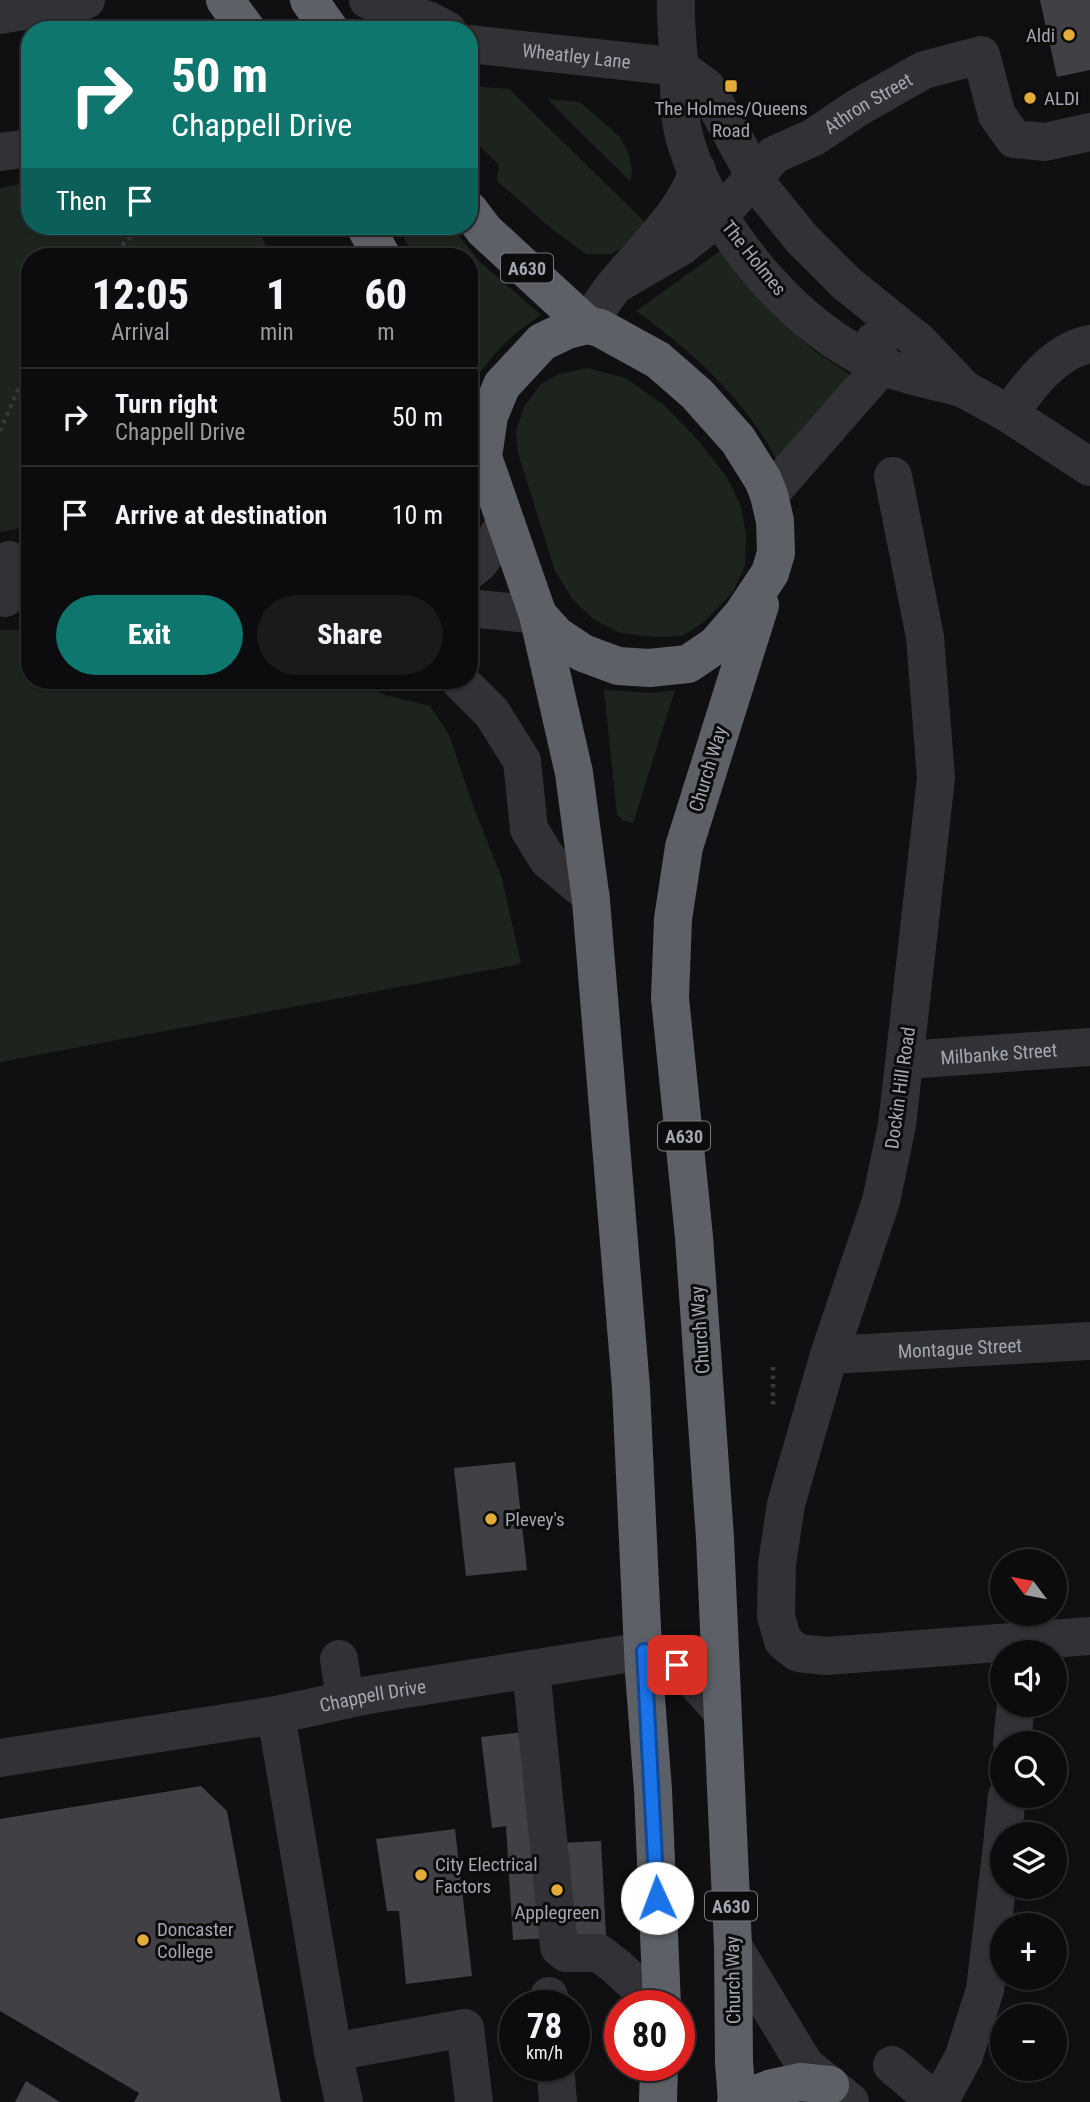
<!DOCTYPE html>
<meta charset="utf-8">
<style>
body{margin:0;font-family:"Roboto Condensed",sans-serif;background:#1a1a1c;color:#f1f3f6;height:100vh;display:flex;flex-direction:column;font-size:26px;white-space:nowrap}
*{box-sizing:border-box;margin:0}
p{font-size:23px;color:#9a9b9e}
.icon{flex:none;width:38px;height:38px;fill:none;stroke:currentColor;stroke-width:2;stroke-linecap:round;stroke-linejoin:round}
.map{position:relative;flex:1;overflow:hidden}
.side{position:absolute;left:21px;top:248px;width:457px;height:441px;display:flex;flex-direction:column;background:#0c0c0e;border-radius:28px;box-shadow:0 2px 5px #0004,0 0 0 2px #2c2c2e}
.side>*{flex:none}
.guide{position:absolute;left:21px;top:21px;width:457px;height:214px;border-radius:28px;box-shadow:0 2px 5px #0004,0 0 0 2px #2c2c2e;background:#0f766e;color:#fff;overflow:hidden}
.needle{width:46px;rotate:302deg}
.buttons{position:absolute;left:990px;top:1549px;display:grid;gap:14px}
.buttons a{display:grid;place-items:center;width:77px;height:77px;border-radius:50%;background:#0c0c0e;box-shadow:0 2px 5px #0004,0 0 0 2px #2c2c2e;font-size:35px}
.speed{position:absolute;left:499px;top:1990px;display:flex;gap:14px;font-size:35px;font-weight:700;text-align:center}
.speed>*{display:grid;place-content:center;width:91px;height:91px;border-radius:50%;background:#0c0c0e;box-shadow:0 2px 5px #0004,0 0 0 2px #2c2c2e;line-height:1}
.speed small{font-size:18px;font-weight:400}
.speed .limit{border:10px solid #d22;background:#fff;color:#111}
.pin{position:absolute;display:grid;place-items:center;width:60px;height:60px;color:#fff;margin:-30px;border-radius:14px;box-shadow:0 4px 10px #0006}
.me{position:absolute;width:77px;margin:-38px;rotate:358deg;stroke-linejoin:round;filter:drop-shadow(0 0 5px #0008)}
.turn{display:flex;align-items:center;gap:24px;height:147px;padding:0 35px;font-size:32px}
.turn .icon{width:91px;height:91px;stroke-width:2.5}
.turn b{display:block;font-size:49px;line-height:60px}
.then{display:flex;align-items:center;height:66px;padding:0 35px;background:#0003;gap:14px;font-size:26px}
.eta{display:flex;justify-content:space-evenly;align-items:center;height:119px;text-align:center}
.eta b{font-size:42px;font-weight:800;line-height:49px}
.button{display:flex;gap:14px;margin-top:auto;padding:14px 35px}
.button a{flex:1;height:80px;border-radius:42px;background:#0f766e;color:#fff;font-size:28px;font-weight:800;line-height:80px;text-align:center}
.button a+a{background:#1a1a1c;color:#f1f3f6}
ul{padding:0;list-style:none}
li{display:flex;align-items:center;gap:21px;height:98px;padding:0 35px;border-top:2px solid #2c2c2e}
li div{flex:1}
li b{display:block;font-size:26px}
li em{font-style:normal}
.map>svg:first-child{display:block}
</style>
<div class="map">
<svg width="1090" height="2102" viewBox="0 0 1090 2102">
<rect width="100%" height="100%" fill="#101012"/>
<path fill="#1d241e" d="M469,86L509,89L649,226L633,241L612,254H586L552,229L497,181L499,165L469,136Z
M547,99L580,102L620,137L629,155L632,171L630,181Z
M30,182V226H257L271,257H30V531L27,527L0,532V188Z
M398,226H451L480,262L541,315C511,334 490,356 471,386L469,381V257H414Z
M720,251L771,311L813,350L849,374L829,406L779,464C747,401 693,352 636,311Z
M587,368L625,378L664,405L698,440L728,479L741,507L746,534L745,566L733,592L704,622L682,636L655,637L621,633L593,619L573,600L555,571L518,453L516,431L524,407L541,384L559,374Z
M0,630H30V681H346L369,687L385,695L430,706L449,735L474,808L502,879L521,964L0,1062Z
M604,690L655,693L675,690L633,823L622,820L617,814Z"/>
<path fill="#404045" d="M1040,0H1090V70L1057,77Z
M515,1462L527,1570L466,1576L454,1468Z
M523,1732L537,1844L601,1841L606,1935L513,1940L506,1826L492,1828L481,1737Z
M201,1786L227,1811L281,2102H134L139,2093L0,2011V1819Z
M455,1829L472,1976L406,1984L399,1911H387L376,1839Z
M26,2081L60,2102H15Z"/>
<g fill="none" stroke-linecap="round" stroke-linejoin="round">
<path stroke="#38393d" stroke-width="4.5" stroke-dasharray="3.5 5" stroke-linecap="butt" d="M110,257L142,226
M0,431L17,392L30,372
M773,1367V1407"/>
<g stroke="#323236" stroke-width="38">
<path d="M368,0L428,20L447,30"/>
<path d="M0,15L86,0"/>
<path id="s1" d="M469,44L679,67L706,87L763,191L802,239L846,283L918,341L964,389C937,381 907,376 882,366C796,331 713,231 686,143C678,118 679,91 679,64C678,43 675,21 676,0"/>
<path d="M0,152L30,148"/>
<path id="s2" d="M615,285L682,246L719,216L774,155L814,137L857,108L924,70L981,55L997,115L1014,139L1045,142L1090,132"/>
<path d="M587,325C596,312 605,297 615,285C639,255 690,207 697,170"/>
<path d="M964,389L1009,414L1090,467"/>
<path d="M1009,414C1029,386 1054,351 1090,344"/>
<path d="M893,476L925,637L936,778L897,1125L881,1201L829,1355L786,1504L777,1564L776,1616L783,1641L798,1653L826,1656L1090,1636"/>
<path d="M769,495L882,366L874,341"/>
<path d="M469,571L480,562L506,523"/>
<path d="M5,598L9,560"/>
<path d="M469,608L538,615"/>
<path d="M460,681L492,713L522,761L529,829L548,860L591,896"/>
<path id="s3" d="M906,1060L1090,1047"/>
<path id="s4" d="M829,1355L1090,1341"/>
<path d="M339,1659L345,1700"/>
<path d="M531,1669L559,1947L566,1953H599L617,1967L659,2006"/>
<path d="M276,1715L333,2052L344,2102"/>
<path d="M1012,1743L1016,1704"/>
<path id="s5" d="M0,1758L276,1715L368,1695L644,1651C680,1658 699,1686 722,1712"/>
<path d="M1003,1834L1007,1796"/>
<path d="M733,1946L805,2065L850,2102"/>
<path d="M549,1996L550,2006"/>
<path d="M333,2052L465,2028L474,2102"/>
<path d="M555,2065L558,2102"/>
<path d="M892,2065L936,2102"/>
<path d="M939,2102L964,2056L985,1990L1003,1837"/>
</g>
<path stroke="#5e6067" stroke-width="38" d="M225,0L247,30
M309,0L330,30
M469,210L484,230L587,325
M365,226L382,257
M538,615L556,635L583,653L618,666L649,668L688,664L716,645L742,615L770,573L776,553L775,521L769,495L763,480L738,440L697,394L658,360L600,328L587,325L567,330L542,342L502,385L489,416L483,457L538,615L574,773L591,901L631,1388L644,1672L653,1790L662,2006
M658,2102L659,2065
M736,2102L772,2088L800,2082L830,2085
M737,2102L734,2062L733,1946L715,1538L694,1237L670,998L673,919L684,847L760,605"/>
</g>
<g fill="none" stroke-linecap="round" stroke-linejoin="round">
<defs>
<path id="route" d="M657,1898L644,1651L663,1655L677,1665"/>
</defs>
<use href="#route" stroke="#114b97" stroke-width="18"/>
<use href="#route" stroke="#1a73e8" stroke-width="12"/>
</g>
<g fill="#e3ac37" stroke="#0c0c0d" stroke-width="2.5">
<circle cx="1069" cy="35" r="7"/>
<rect x="724" y="79" width="14" height="14" rx="3.5"/>
<circle cx="1030" cy="98" r="7"/>
<circle cx="491" cy="1519" r="7"/>
<circle cx="421" cy="1875" r="7"/>
<circle cx="557" cy="1890" r="7"/>
<circle cx="143" cy="1940" r="7"/>
</g>
<g text-anchor="middle" dominant-baseline="central" stroke-width="6" stroke-linejoin="round" paint-order="stroke">
<g fill="#0c0c0d" stroke="#767880" stroke-width="2">
<rect x="501" y="253.5" width="52" height="29" rx="5"/>
<rect x="658" y="1121.5" width="52" height="29" rx="5"/>
<rect x="705" y="1891.5" width="52" height="29" rx="5"/>
</g>
<g font-size="18" font-weight="bold" fill="#a3a7b1">
<text x="527" y="268">A630</text>
<text x="684" y="1136">A630</text>
<text x="731" y="1906">A630</text>
</g>
<g font-size="19" fill="#a3a7b1" stroke="#0c0c0d" text-anchor="start">
<text x="1055" y="35" text-anchor="end">Aldi</text>
<text x="1044" y="98">ALDI</text>
<text x="731" y="108" text-anchor="middle">The Holmes/Queens<tspan x="731" dy="22">Road</tspan></text>
<text x="505" y="1519">Plevey's</text>
<text x="435" y="1864">City Electrical<tspan x="435" dy="22">Factors</tspan></text>
<text x="557" y="1912" text-anchor="middle">Applegreen</text>
<text x="157" y="1929">Doncaster<tspan x="157" dy="22">College</tspan></text>
</g>
<g font-size="19" fill="#a3a7b1" stroke="#0c0c0d">
<text stroke="none"><textPath href="#s1" startOffset="108">Wheatley Lane</textPath></text>
<text stroke="none"><textPath href="#s2" startOffset="315">Athron Street</textPath></text>
<text transform="translate(754 258) rotate(51)">The Holmes</text>
<text transform="translate(708 769) rotate(-73)">Church Way</text>
<text stroke="none"><textPath href="#s3" startOffset="93">Milbanke Street</textPath></text>
<text transform="translate(900 1088) rotate(-82)">Dockin Hill Road</text>
<text transform="translate(700 1330) rotate(-94)">Church Way</text>
<text stroke="none"><textPath href="#s4" startOffset="131">Montague Street</textPath></text>
<text stroke="none"><textPath href="#s5" startOffset="378">Chappell Drive</textPath></text>
<text transform="translate(733 1980) rotate(-91)">Church Way</text>
</g>
</g>
</svg>
<div class="buttons">
<a><svg class="needle" viewBox="-14 -14 28 28"><path d="M0-13l5 13h-10z" fill="#e53935"/><path d="M0 13l5-13h-10z" fill="#9a9b9e"/></svg></a>
<a><svg class="icon" aria-label="sound" viewBox="0 0 24 24"><path d="M4 9h4l5-4v14l-5-4H4zM17 9q2 3 0 6"/></svg></a>
<a><svg class="icon" aria-label="search" viewBox="0 0 24 24"><circle cx="10" cy="10" r="6"/><path d="M15 15l6 6"/></svg></a>
<a><svg class="icon" aria-label="layers" viewBox="0 0 24 24"><path d="M12 4l9 5-9 5-9-5zM3 14l9 5 9-5"/></svg></a>
<a>+</a>
<a>−</a>
</div>
<div class="speed"><div>78<small>km/h</small></div><div class="limit">80</div></div>
<div class="pin" style="left:677px;top:1665px;background:#d93025"><svg class="icon" aria-label="arrive" viewBox="0 0 24 24"><path d="M6 21V4h12l-3 4 3 4H6"/></svg></div>
<svg class="me" style="left:657px;top:1898px" viewBox="-20 -20 40 40"><circle r="19" fill="#fff"/><path d="M0-13L10 11 0 6-10 11z" fill="#1a73e8"/></svg>
<div class="guide">
<div class="turn"><svg class="icon" aria-label="right" viewBox="0 0 24 24"><path d="M7 20v-9h11M14 6l5 5-5 5"/></svg><div><b>50 m</b>Chappell Drive</div></div>
<div class="then">Then<svg class="icon" aria-label="arrive" viewBox="0 0 24 24"><path d="M6 21V4h12l-3 4 3 4H6"/></svg></div>
</div>
<section class="side">
<div class="eta">
<div><b>12:05</b><p>Arrival</p></div>
<div><b>1</b><p>min</p></div>
<div><b>60</b><p>m</p></div>
</div>
<ul>
<li><svg class="icon" aria-label="right" viewBox="0 0 24 24"><path d="M7 20v-9h11M14 6l5 5-5 5"/></svg><div><b>Turn right</b><p>Chappell Drive</p></div><em>50 m</em></li>
<li><svg class="icon" aria-label="arrive" viewBox="0 0 24 24"><path d="M6 21V4h12l-3 4 3 4H6"/></svg><div><b>Arrive at destination</b></div><em>10 m</em></li>
</ul>
<div class="button"><a>Exit</a><a>Share</a></div>
</section>
</div>
